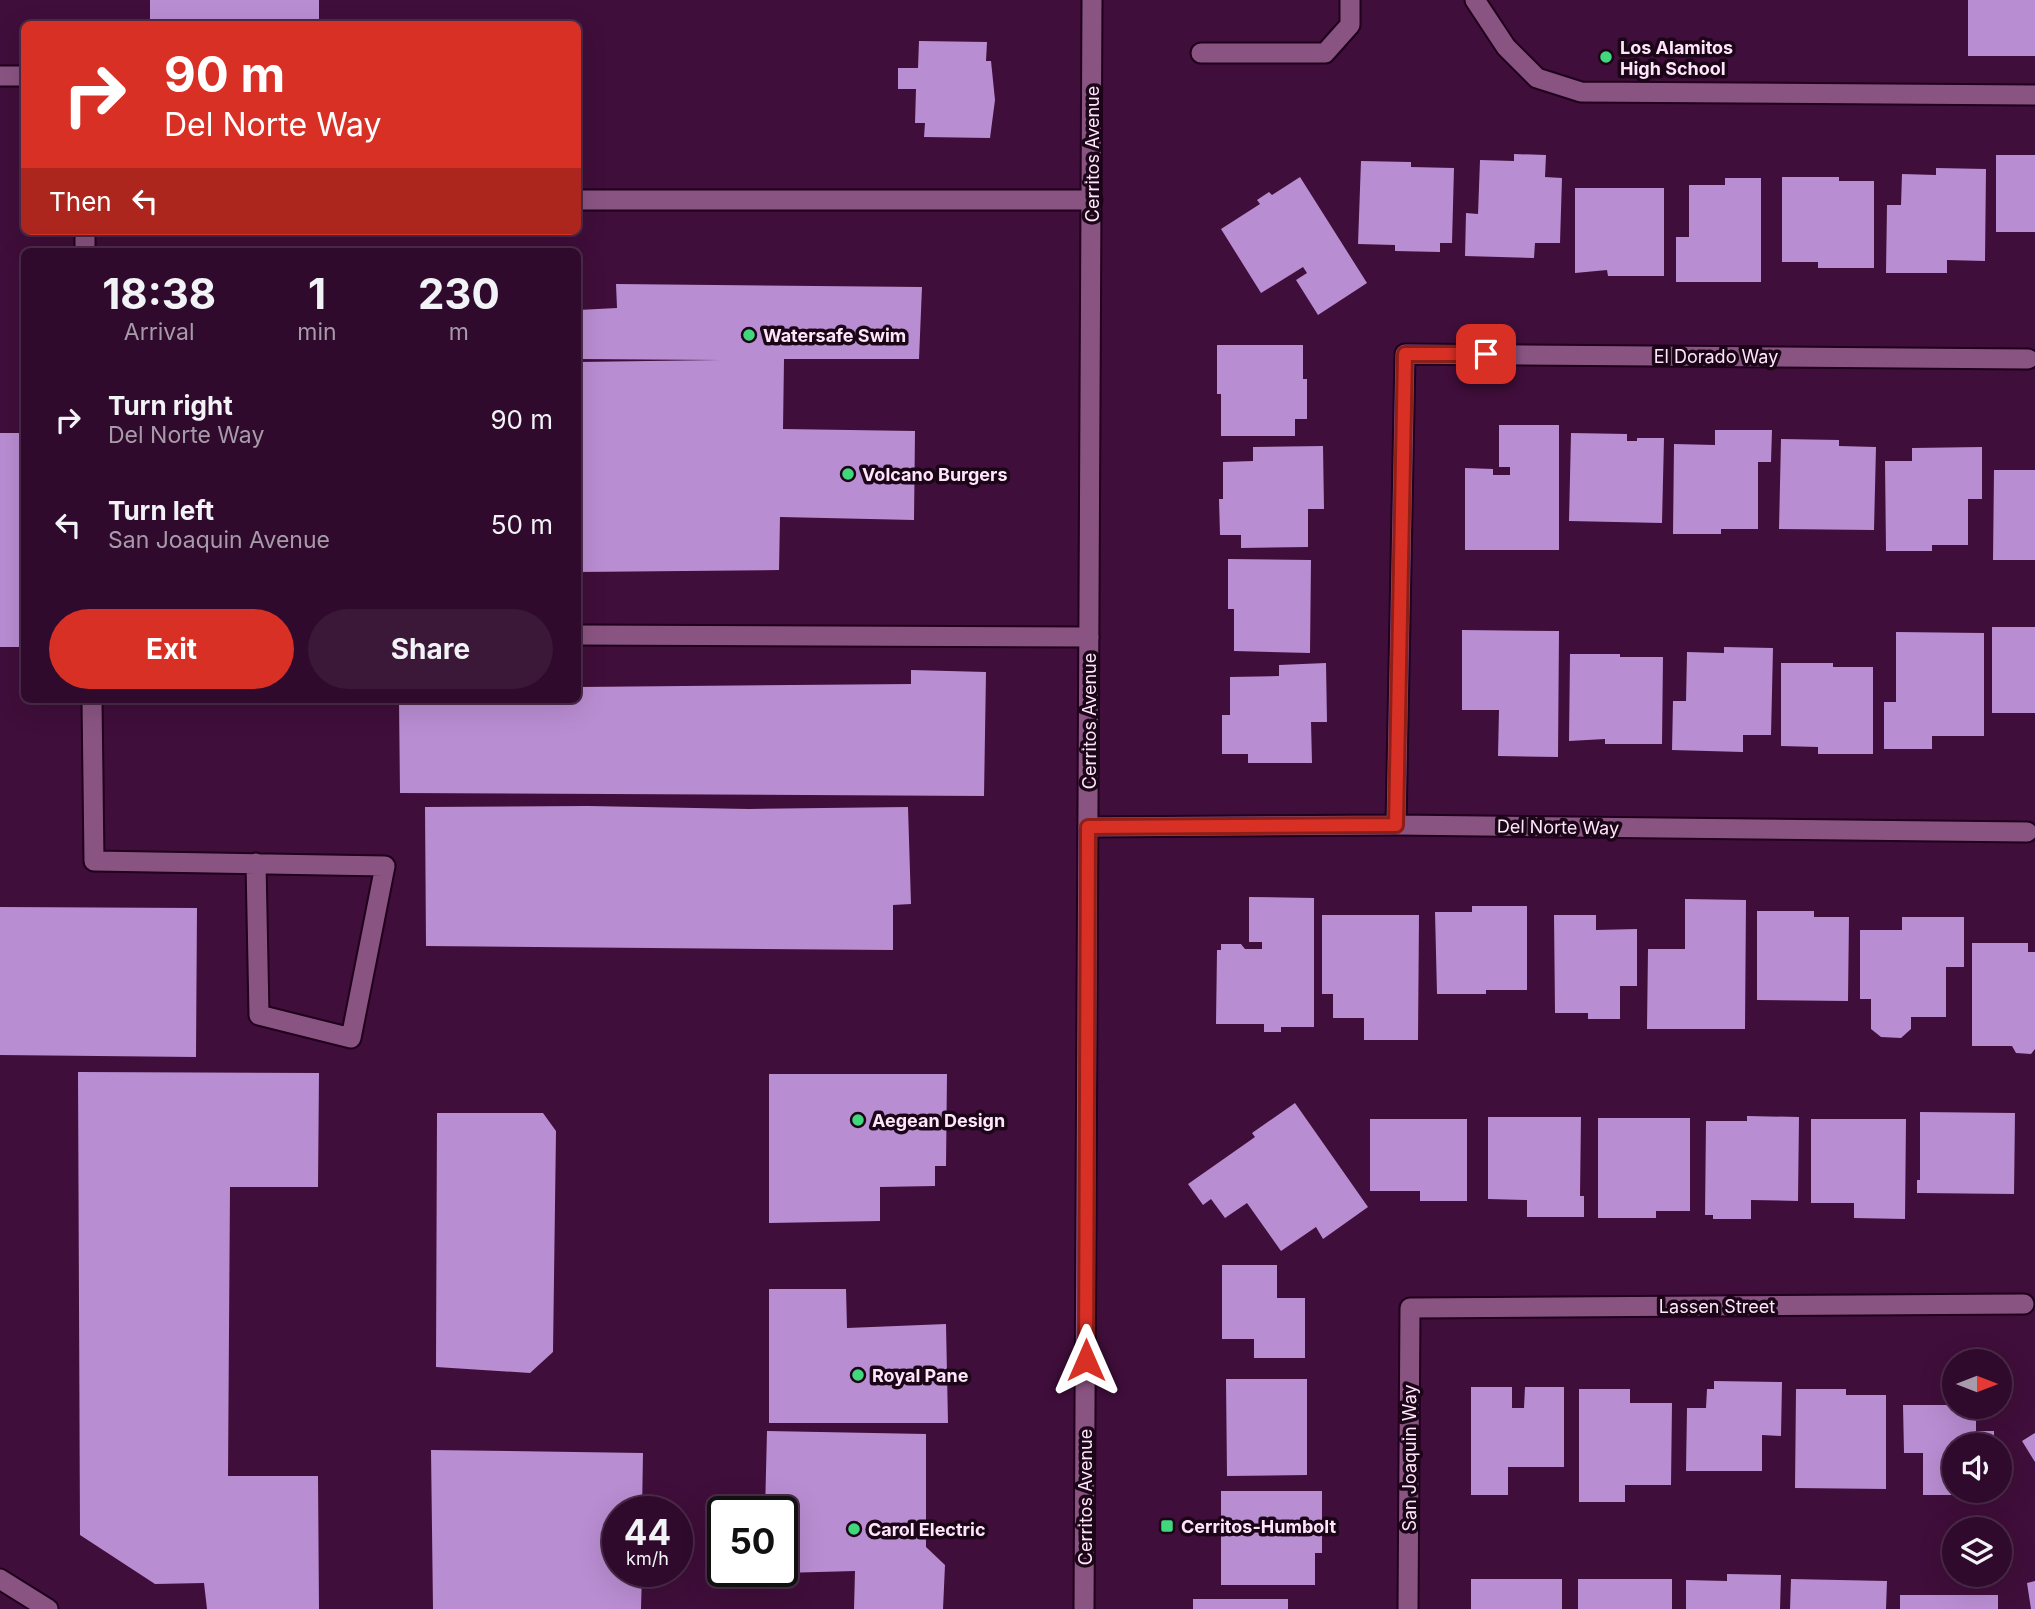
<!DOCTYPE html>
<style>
body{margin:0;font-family:Inter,sans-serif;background:#3b1838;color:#f1f3f6;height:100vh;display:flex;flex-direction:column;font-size:26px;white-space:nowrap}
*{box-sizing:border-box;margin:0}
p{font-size:23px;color:#a79aa9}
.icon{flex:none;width:38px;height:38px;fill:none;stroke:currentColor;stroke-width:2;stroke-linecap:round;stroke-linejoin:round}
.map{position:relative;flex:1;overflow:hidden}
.drawer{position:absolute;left:21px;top:248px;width:560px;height:455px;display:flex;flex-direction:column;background:#2f0a2c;border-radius:10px;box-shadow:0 7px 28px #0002,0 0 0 2px #4a2b48}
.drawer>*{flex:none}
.banner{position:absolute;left:21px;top:21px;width:560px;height:214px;border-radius:10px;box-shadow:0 7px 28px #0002,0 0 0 2px #4a2b48;background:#d93025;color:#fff;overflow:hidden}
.needle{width:46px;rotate:90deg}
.controls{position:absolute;left:1942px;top:1349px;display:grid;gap:14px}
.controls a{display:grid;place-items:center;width:70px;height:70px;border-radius:50%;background:#2f0a2c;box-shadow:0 7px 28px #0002,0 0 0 2px #4a2b48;font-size:35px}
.speed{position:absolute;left:602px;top:1496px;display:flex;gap:14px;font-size:35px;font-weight:700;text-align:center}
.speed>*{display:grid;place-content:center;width:91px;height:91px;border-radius:50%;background:#2f0a2c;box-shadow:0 7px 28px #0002,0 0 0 2px #4a2b48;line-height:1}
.speed small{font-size:18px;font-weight:400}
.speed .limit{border:4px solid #111;border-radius:10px;background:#fff;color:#111}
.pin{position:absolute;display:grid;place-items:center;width:60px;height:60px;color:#fff;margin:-30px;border-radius:14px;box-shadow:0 4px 10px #0006}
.me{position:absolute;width:77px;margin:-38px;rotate:0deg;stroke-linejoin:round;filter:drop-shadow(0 0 5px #0008)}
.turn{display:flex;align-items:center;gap:24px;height:147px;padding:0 28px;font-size:32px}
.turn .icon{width:91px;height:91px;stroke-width:2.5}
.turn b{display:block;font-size:49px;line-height:60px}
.then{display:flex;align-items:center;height:66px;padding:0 28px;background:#0003;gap:14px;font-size:26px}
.eta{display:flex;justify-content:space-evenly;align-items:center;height:119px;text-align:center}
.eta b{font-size:42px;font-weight:700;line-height:49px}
.button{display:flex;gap:14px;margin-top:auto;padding:14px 28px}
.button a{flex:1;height:80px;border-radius:42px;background:#d93025;color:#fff;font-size:28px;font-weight:700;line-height:80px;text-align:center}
.button a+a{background:#3b1838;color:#f1f3f6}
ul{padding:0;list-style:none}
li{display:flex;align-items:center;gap:21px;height:105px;padding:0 28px}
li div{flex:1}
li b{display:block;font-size:26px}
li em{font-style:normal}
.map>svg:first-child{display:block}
</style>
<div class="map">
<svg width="2035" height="1609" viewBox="0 0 2035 1609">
<rect width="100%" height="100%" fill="#3f0e3a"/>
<path fill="#b98dd2" d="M150,0H319V22L150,20Z
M1968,0H2035V56H1968Z
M919,41L987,42L986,61H991L995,100L990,138L924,137L925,123H915L916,89H898V68H918Z
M1514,154L1546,155L1545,177L1562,178L1560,243H1535L1534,258L1465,256L1466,213L1478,214L1480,160L1514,161Z
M1996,155H2035V232H1996Z
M1361,161L1411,162V167L1454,168L1452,243H1440V252L1395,251V245L1358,244Z
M1936,168L1986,169L1985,261L1947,260V273H1886L1887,205H1901L1902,174L1936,175Z
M1300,177L1367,283L1318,315L1296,280L1307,273L1303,267L1261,293L1221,229L1260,204L1257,200L1269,192L1272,195Z
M1782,177H1839V181H1874V268H1818V262H1782Z
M1725,178H1761V282H1676V237H1689V185H1725Z
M1575,188H1664V276H1608L1607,270L1575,273Z
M616,284L922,287L919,359H784L783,429L915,431L914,520L780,517L779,570L578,572V362L720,360L578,359V310L617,308Z
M1217,345H1303V379H1307V419H1295V436H1221V394H1217Z
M1499,425H1559V550H1465V468L1493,469V475H1510V467H1499Z
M1715,430H1772L1771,462H1758V529H1721V534H1673L1674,444L1715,445Z
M0,433H24V647H0Z
M1571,433L1627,434V441H1637V438H1664L1662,523L1569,521Z
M1781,439L1839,440V446L1876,447L1874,530L1779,529Z
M1323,446L1324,509H1308V547L1241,548V535H1220L1219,499H1223V462L1253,461V447Z
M1982,447V499H1968V545H1932V551H1886L1885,461H1912V448Z
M1994,470H2035V560H1993Z
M1228,559L1311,560L1310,653L1234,651V609H1228Z
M1992,627H2035V713H1992Z
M1462,630L1559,631L1558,757L1498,756L1499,710H1462Z
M1896,632L1984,633V736H1932V749H1884V702H1896Z
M1724,647L1773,648L1771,735H1743V752L1672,750L1673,701H1686L1687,652L1724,653Z
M1570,654H1620V657H1663L1662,744H1605V739L1569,741Z
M1326,663L1327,722H1311L1312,763H1248V754H1222V715H1230V677L1279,676V665Z
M1781,663H1833V667H1873V754H1818V747L1781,746Z
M911,670L986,672L984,796L400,793L399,700H578V687L911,684Z
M588,806L749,809L908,807L911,904L893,905V950L426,946L425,807Z
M1249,897L1314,898V1027H1281V1032H1264V1024H1216L1217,950H1221V944H1241L1245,949H1262V942H1249Z
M1685,899L1746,900L1745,1029H1647L1648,949H1685Z
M1472,906H1527V990H1486V994H1437L1435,912H1472Z
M0,907L197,908L196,1057L0,1055Z
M1757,911H1814V917H1849L1848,1001L1757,1000Z
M1322,915H1419L1418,1040H1364V1018H1333V994H1322Z
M1554,915H1596V930L1637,929V986H1620V1019H1588V1013H1555Z
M1902,917H1964V967H1946V1017H1911V1029L1901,1038L1881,1037L1871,1029V999H1860V930H1902Z
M1972,943H2028V952H2035V1049L2031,1054L2016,1053L2012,1046H1972Z
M78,1072L319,1073L318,1187H230L228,1476H318L319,1609H207L204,1583L155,1584L80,1535Z
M769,1074H947L946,1166H935V1186L880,1187V1221L769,1223Z
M1295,1103L1368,1207L1323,1239L1316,1227L1281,1251L1247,1203L1225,1218L1211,1199L1203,1205L1188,1184L1255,1137L1252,1133Z
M1920,1112L2015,1113L2014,1194L1917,1193V1180H1920Z
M437,1113H543L556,1131L553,1352L530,1373L436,1367Z
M1747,1116L1799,1117L1798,1201L1751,1200V1219H1713V1215H1705L1706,1121H1747Z
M1488,1117H1581L1580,1196H1584V1217H1527V1200L1488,1199Z
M1598,1118H1690V1211H1656V1218H1598Z
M1370,1119H1467V1201H1420V1191H1370Z
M1811,1119H1906L1905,1219L1854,1218V1203H1811Z
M1222,1265H1277V1298H1305V1358H1254V1339H1222Z
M769,1289H846L847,1328L946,1324L948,1423H769Z
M1226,1379H1307V1475L1227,1476Z
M1714,1381L1782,1382L1781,1436L1762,1435V1471H1686L1687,1408H1706L1707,1389H1714Z
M1471,1387H1512V1408H1524L1525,1387H1564V1467H1508V1495H1471Z
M1579,1389H1630V1403H1672L1671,1485H1625V1502H1579Z
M1796,1389H1846V1395H1886V1489L1795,1488Z
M1903,1405H1955V1412H1976V1431H1994V1446H1955V1491H1994V1495H1923V1453H1904Z
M767,1431L926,1434V1547L945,1565L943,1609H854L855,1571L782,1573V1512H765Z
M2035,1433V1462L2022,1441Z
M431,1450L643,1453L642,1512H618V1572H642L641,1609H433Z
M1221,1491H1322V1553H1315V1585H1221Z
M1727,1574L1781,1575L1780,1609H1686V1580L1727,1581Z
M1471,1579H1562V1609H1471Z
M1578,1579H1672V1609H1578Z
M1791,1579L1887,1581L1886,1609H1790Z
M2035,1581V1609H2031L2027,1583Z
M1900,1595H1998V1609H1900Z
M1193,1599H1288V1609H1193Z"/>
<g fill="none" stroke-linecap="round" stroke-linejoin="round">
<defs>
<path id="service" d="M1475,0L1506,47L1537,78L1581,92L2035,95
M1201,53H1325L1350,25V0
M0,76H24
M578,200H1092
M85,231V252
M578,635L1089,637
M92,700L94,861L385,866L351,1038L259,1015L256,863"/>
<path id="minor" d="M1396,825L1405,354L2028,359
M1088,827L1396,825L2027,832
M0,1579L48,1609
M1408,1609L1410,1308L2024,1304"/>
<path id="secondary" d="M1084,1609L1092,0"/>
</defs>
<use href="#service" stroke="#20001d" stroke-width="23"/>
<use href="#minor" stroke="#20001d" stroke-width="23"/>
<use href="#secondary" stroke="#20001d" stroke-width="23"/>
<use href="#service" stroke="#8a5482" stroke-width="19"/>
<use href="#minor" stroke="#8a5482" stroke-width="19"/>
<use href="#secondary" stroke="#8a5482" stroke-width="19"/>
</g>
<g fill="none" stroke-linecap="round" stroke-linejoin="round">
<defs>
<path id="route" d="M1086,1360L1088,827L1396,825L1405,354H1486"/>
</defs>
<use href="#route" stroke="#8d1f18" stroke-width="18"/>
<use href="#route" stroke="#d93025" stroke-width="12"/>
</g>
<g fill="#41d77c" stroke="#1b0618" stroke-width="2.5">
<circle cx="1606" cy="57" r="7"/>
<circle cx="749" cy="335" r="7"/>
<circle cx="848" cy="474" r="7"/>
<circle cx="858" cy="1120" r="7"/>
<circle cx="858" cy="1375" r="7"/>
<rect x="1160" y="1519" width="14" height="14" rx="3.5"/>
<circle cx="854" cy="1529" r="7"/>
</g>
<g text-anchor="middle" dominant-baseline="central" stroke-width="7" stroke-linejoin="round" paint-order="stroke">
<g font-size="18" font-weight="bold" fill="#ffe5fa" stroke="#1b0618" text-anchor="start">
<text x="1620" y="47">Los Alamitos<tspan x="1620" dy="21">High School</tspan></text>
<text x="763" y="335">Watersafe Swim</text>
<text x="862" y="474">Volcano Burgers</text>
<text x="872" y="1120">Aegean Design</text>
<text x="872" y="1375">Royal Pane</text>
<text x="1181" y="1526">Cerritos-Humbolt</text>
<text x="868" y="1529">Carol Electric</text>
</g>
<g font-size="18" fill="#ffe5fa" stroke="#1b0618">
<text transform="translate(1092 154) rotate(-90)">Cerritos Avenue</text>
<text x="1716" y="356">El Dorado Way</text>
<text transform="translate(1089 721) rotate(-90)">Cerritos Avenue</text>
<text transform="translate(1558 827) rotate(1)">Del Norte Way</text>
<text x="1717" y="1306">Lassen Street</text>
<text transform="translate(1409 1458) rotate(-90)">San Joaquin Way</text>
<text transform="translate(1085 1497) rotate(-90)">Cerritos Avenue</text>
</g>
</g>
</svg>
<div class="controls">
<a><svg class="needle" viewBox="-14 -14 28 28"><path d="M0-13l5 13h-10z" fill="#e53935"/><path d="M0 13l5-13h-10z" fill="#a79aa9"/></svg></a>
<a><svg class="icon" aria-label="sound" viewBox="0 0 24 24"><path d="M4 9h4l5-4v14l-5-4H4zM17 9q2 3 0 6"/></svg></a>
<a><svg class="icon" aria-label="layers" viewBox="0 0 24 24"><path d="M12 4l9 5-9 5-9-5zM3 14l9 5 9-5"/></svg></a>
</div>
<div class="speed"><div>44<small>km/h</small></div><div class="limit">50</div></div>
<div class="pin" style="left:1486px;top:354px;background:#d93025"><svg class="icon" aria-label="arrive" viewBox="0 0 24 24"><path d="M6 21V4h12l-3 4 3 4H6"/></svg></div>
<svg class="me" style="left:1086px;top:1360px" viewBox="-20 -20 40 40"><path d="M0-17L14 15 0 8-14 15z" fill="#d93025" stroke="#fff" stroke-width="4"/></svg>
<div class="banner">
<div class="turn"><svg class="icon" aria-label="right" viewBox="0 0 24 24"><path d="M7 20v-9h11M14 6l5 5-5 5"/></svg><div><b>90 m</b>Del Norte Way</div></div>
<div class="then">Then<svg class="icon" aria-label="left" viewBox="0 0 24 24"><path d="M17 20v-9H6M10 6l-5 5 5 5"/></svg></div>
</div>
<section class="drawer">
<div class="eta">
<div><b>18:38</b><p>Arrival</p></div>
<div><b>1</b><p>min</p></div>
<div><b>230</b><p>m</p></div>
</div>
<ul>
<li><svg class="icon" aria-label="right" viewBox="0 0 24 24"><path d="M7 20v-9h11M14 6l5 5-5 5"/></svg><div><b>Turn right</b><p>Del Norte Way</p></div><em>90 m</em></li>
<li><svg class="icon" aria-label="left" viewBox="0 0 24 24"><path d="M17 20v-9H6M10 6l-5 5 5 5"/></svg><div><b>Turn left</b><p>San Joaquin Avenue</p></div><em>50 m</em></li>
</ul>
<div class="button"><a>Exit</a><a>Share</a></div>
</section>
</div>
